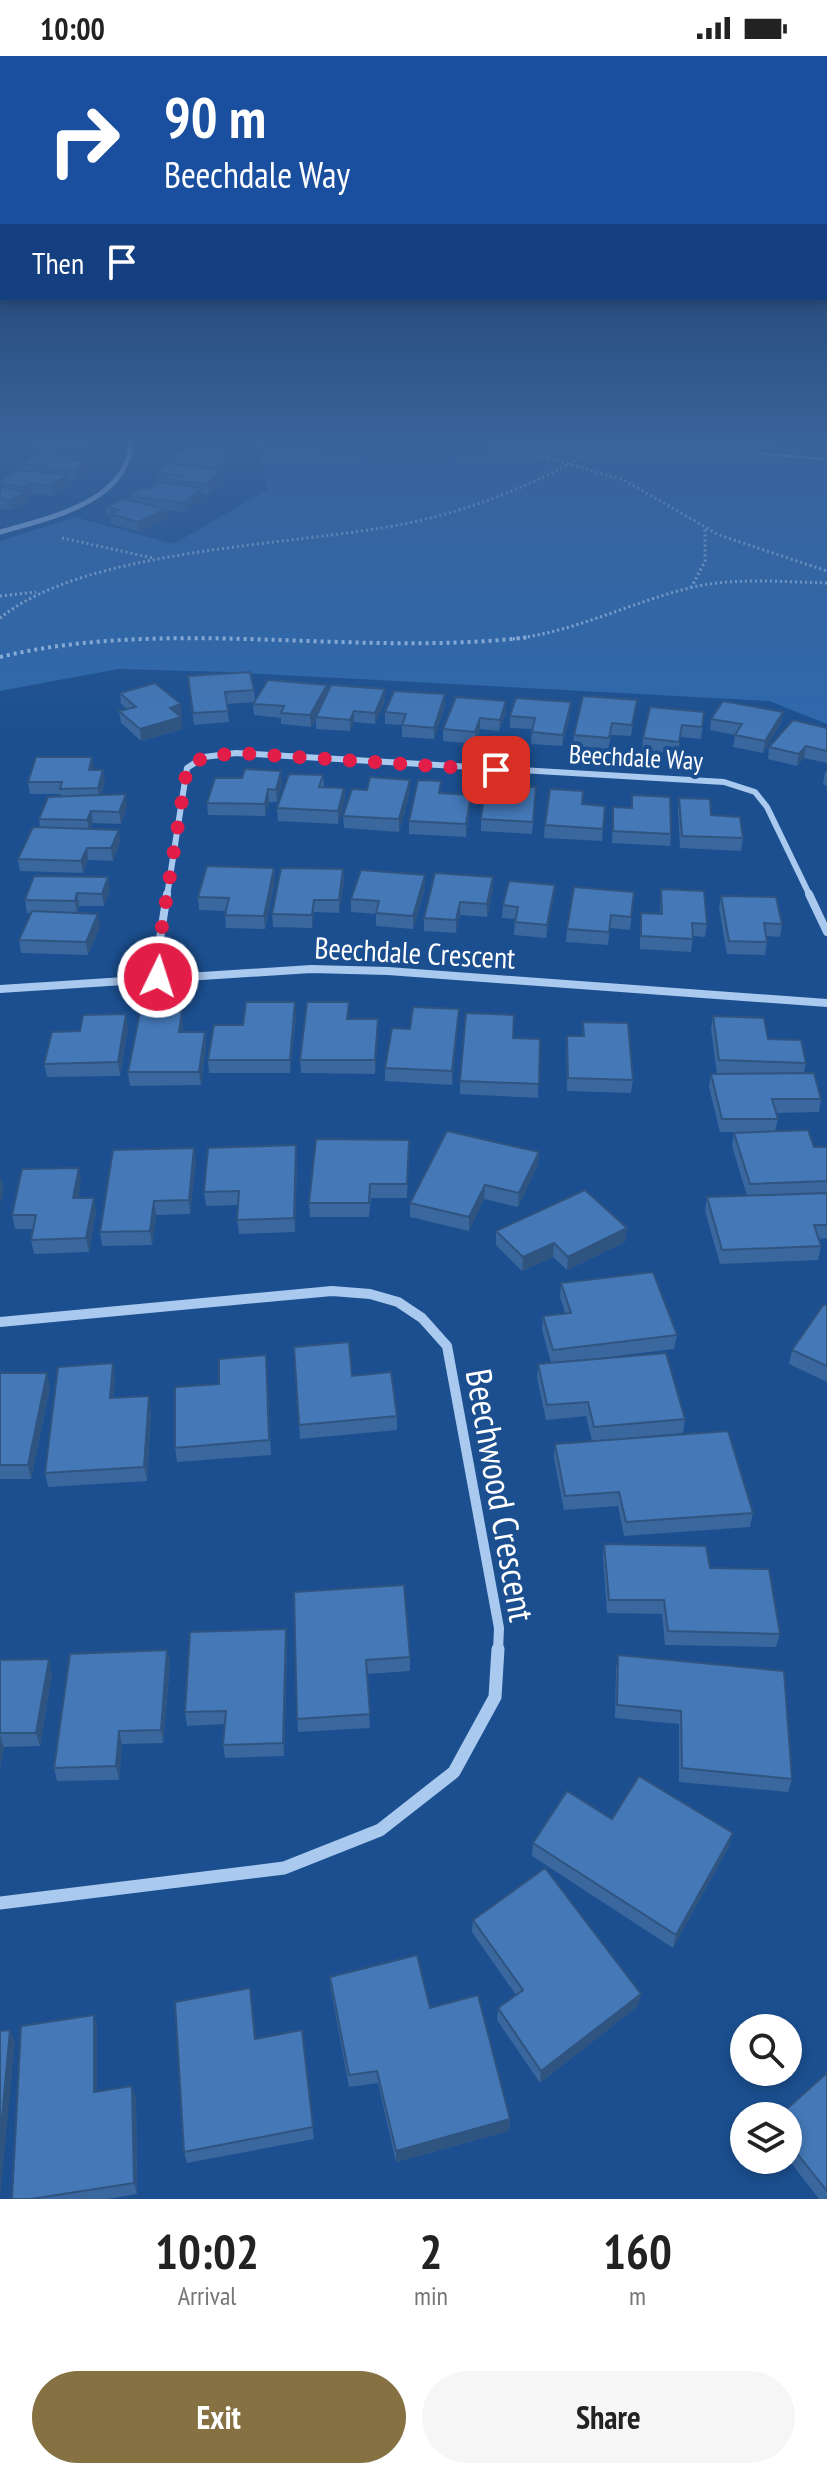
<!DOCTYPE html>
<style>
body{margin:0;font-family:"PT Sans Narrow",sans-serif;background:#f6f6f6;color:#222;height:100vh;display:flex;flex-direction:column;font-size:30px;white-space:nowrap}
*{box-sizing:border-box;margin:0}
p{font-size:26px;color:#767676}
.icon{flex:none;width:44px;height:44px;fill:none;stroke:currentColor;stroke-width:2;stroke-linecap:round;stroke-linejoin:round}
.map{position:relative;height:2143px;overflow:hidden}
.side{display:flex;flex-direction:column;background:#fff;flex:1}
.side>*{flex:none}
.banner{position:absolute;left:0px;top:0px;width:828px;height:244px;box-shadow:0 4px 12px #0003;background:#1a4fa0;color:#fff;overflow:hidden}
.tools{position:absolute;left:730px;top:1958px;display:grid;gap:16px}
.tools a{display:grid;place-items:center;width:72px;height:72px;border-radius:50%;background:#fff;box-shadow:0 4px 12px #0003;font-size:40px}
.pin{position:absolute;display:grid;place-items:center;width:68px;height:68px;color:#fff;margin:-34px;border-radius:16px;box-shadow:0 4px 12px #0006}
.me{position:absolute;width:88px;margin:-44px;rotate:4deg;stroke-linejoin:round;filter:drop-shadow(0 0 6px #0008)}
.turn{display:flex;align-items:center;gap:28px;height:168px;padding:0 32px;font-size:36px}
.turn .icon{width:104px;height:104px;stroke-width:2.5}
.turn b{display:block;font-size:56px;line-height:68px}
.then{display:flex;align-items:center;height:76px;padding:0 32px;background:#0003;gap:16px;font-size:30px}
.eta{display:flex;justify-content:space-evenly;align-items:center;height:136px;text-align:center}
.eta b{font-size:48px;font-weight:600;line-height:56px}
.cta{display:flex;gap:16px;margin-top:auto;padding:16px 32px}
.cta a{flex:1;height:92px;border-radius:48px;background:#857141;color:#fff;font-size:32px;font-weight:600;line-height:92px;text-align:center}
.cta a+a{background:#f6f6f6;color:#222}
.status{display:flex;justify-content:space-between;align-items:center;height:56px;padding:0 40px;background:#fff;direction:ltr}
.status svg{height:22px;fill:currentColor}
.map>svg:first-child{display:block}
</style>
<div class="status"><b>10:00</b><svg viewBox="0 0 49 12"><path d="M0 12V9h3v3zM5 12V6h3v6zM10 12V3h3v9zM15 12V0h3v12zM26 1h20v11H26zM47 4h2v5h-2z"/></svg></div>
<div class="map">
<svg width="827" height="2143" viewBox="0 0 827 2143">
<rect width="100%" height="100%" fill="#1b4f8f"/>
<path fill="#2e69ad" d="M255,384L400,407L482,398L493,390L479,384L499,387L504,384H827V668L769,645L228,616L118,613L0,635V485L75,461L174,488L268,433Z"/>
<path fill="#3c6290" stroke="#9cc4f0" stroke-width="2" d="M774,384H827V403L762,398L759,394Z"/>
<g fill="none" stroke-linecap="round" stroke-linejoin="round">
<path stroke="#a9c9ee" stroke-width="3" stroke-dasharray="2 3" stroke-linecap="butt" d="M485,384L624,424L719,479L827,515
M62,482L153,502
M691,532L705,505V472
M0,540L36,536
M0,562C87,492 292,490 404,468C477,453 547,424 610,384
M513,583C581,575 638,542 703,529C744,522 786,526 827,527"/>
<path stroke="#a9c9ee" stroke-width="4" stroke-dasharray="3 4" stroke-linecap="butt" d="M0,601C170,560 356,602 530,581"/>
<path stroke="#a9c9ee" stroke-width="5" d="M0,476C49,462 130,446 131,384"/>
<path stroke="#a9c9ee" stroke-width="6" d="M167,840L187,712L204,701L236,697L724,726L755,736L767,751L810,840"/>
<path stroke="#a9c9ee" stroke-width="8" d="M809,838L827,876
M158,921L157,902L167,838
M0,933L311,913L388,915L827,947"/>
<path stroke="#a9c9ee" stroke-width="10" d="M0,1266L332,1235L370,1238L398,1246L422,1262L447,1290L499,1572L498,1595"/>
<path stroke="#a9c9ee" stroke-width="13" d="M0,1847L284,1812L380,1774L454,1716L495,1641L498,1593"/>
</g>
<path fill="#3a679d" d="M34,384H89L88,386H80L91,397L87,403L76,402L77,404L87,414L76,425L69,424V429L52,440L32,437L29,439L30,446L10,454L0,452V425L24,415L23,408L30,402L28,392Z
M171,384H229V391H215L229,402L224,414L215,413L221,424L209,438H202L203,441L185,456L166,454L167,463L140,476L111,468V461L107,460L106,450L130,444L129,440L151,433L159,427H158L157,417L170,407L169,403L191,397L192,396H185V391L172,392Z
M188,620L254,634L255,645L327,629L328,637L385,633V645L375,668L354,666L350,675L316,673V662L311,671L281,668V662L254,659L253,648L255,646L227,648L229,666L194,669Z
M120,637L182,660H180L183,673L141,685L121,667L119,655L127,653L121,648Z
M445,638V650L434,683L402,681V669L385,668V656Z
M456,641L506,657L499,675L480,673L475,688L443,685V673Z
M637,644L631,680L611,679L608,693L573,690L574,679Z
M704,656L701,683L680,681L678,698L642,694L643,682Z
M783,656L781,667L763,697L733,691L735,679L710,674L711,663Z
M570,658L562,690L531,688L532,673L510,672V660Z
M827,672V707L804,702L797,710L768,703L769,691Z
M94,714L105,725L101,739L127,750L121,768L93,767L90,773L120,786L113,805L88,804L83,817L20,815L18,803L40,771L39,763L61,741V738H30L28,726Z
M827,715V730L823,728L825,716Z
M323,719L324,731L344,732L345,745L338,768L278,765L277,752Z
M282,727L277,746H269L265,760L208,759L207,747Z
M536,731L532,778L481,775V763L506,740Z
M367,734L410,736L399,776L344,772L343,760Z
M471,739L470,751L466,781L409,778V765Z
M632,739L671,778L670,790L612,787L613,751L631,752Z
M679,742L711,759L743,782L741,795L680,792L678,754Z
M582,748L605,750L602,785L544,782L545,769Z
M274,812L275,824L265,873L226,872L225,859L226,855L199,854L198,841Z
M343,813L344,825L339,857L314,856L312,872L273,871L272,858Z
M425,819V832L413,873L376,870V858L351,856V843Z
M493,821V834L487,861L460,859L456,877L424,875V862Z
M555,829L554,841L546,882L514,879L515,863L502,862L503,849Z
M110,833L104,850H79L77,857L100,871L88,899L21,897L19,884L31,857H27L25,844Z
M661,833L707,868L705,881L693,880L691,896L640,893V870L641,857L660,858Z
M634,836L630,874L610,872L608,889L566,886L567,873Z
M721,840L782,868L780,881L766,880L767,886L765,899L727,898L719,852Z
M296,959L290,1017H209L208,1004L243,969Z
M713,960L768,983L806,1007L804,1017L821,1043L819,1056L776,1057L778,1063L775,1075L814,1091H827V1182L819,1183L821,1190L818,1204L720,1208L705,1155L707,1141L747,1140L732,1090L734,1077L744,1076H720L709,1031L711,1018H717L711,973Z
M349,963L378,977L375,1018L301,1017L300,1004Z
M458,966L452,1029L385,1025V1012L410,973Z
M583,966L633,1024L631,1037L567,1035L566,993L567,980H582Z
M183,969L182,976H205L206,989L201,1029L130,1030L128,1016Z
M128,972L120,1020L47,1021L44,1008L80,975Z
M513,982L540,983L538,1042L460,1038V1025Z
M409,1084L407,1142H371L369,1161H310L309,1147Z
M296,1089L297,1103L295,1176L239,1178L237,1164L238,1149L206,1150L204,1136Z
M539,1096L538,1109L518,1151L484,1143L469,1175L410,1161V1147Z
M196,1105L190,1158L156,1159L152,1189L102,1190L100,1176Z
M81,1126L78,1142L96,1155L89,1196L34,1198L31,1184L33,1173H15L12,1159Z
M627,1172L625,1186L567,1214L553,1201L522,1215L496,1189V1175Z
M561,1227L677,1279L674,1293L592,1303L685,1363L683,1377L592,1385L586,1360L546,1364L537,1322L538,1308L551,1307L542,1274L543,1260L565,1257L560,1241Z
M827,1250V1326L789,1308L792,1294Z
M294,1291L352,1320L397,1360V1374L300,1383Z
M266,1299L271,1399L177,1406L175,1392Z
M0,1317L50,1331L31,1423H0Z
M115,1322L113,1342L151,1354L147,1425L48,1431L45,1417Z
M555,1388L753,1457L750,1471L624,1480L618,1450L564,1454L554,1402Z
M604,1488L710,1512L780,1578L776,1591L665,1589L662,1558L607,1557L603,1502Z
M294,1536L410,1601V1615L367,1618L370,1672L298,1676Z
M287,1586L284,1700L225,1702L223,1689L225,1668L187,1670L185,1656Z
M167,1594L170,1608L163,1687L122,1688L119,1724L57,1725L54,1712Z
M618,1599L792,1723L788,1736L679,1726V1668L615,1662L616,1613Z
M0,1604L52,1617L40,1690L4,1691L0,1712Z
M612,1763L729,1790L673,1892L532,1800L533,1787Z
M473,1864L638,1950L540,2027L497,1964L498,1952L516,1939L472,1876Z
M330,1921L430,1952L510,2063L509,2075L396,2106L378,2027L349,2031L331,1934Z
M250,1932L256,1983L302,1974L314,2083L187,2107L184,2096Z
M94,1959L97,1972V2035L136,2042L137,2138L107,2143H12Z
M827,2017V2143H819L788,2103V2060Z"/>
<path fill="#305480" d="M427,384H454L427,387Z
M90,387L91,397L87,403L86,393Z
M229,393V402L224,414L223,404Z
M86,405L87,414L76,425L75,415Z
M220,414L221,424L209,438L208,428Z
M68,419L69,429L52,440L50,430Z
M31,427L32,437L29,439L30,446L10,454L8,445L25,438L24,431Z
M202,432L203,441L185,456L184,447Z
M166,453L167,463L140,476L138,466Z
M327,629L328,640L311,671L310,659Z
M385,633V645L375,668V657Z
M445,638V650L434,683V672Z
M506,645V657L499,675L500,664Z
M571,646L570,658L562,690L563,679Z
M181,648L182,660L171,663L170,652Z
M354,655V666L350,675V664Z
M783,656L781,667L763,697L765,685Z
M181,661L183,673L141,685L140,673Z
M480,662V673L475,688V676Z
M806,690L804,702L797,710L799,698Z
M92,701L94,713L90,726L89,714Z
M103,714L105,725L99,744L98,732Z
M281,715L282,727L277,746L276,734Z
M410,724V736L399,776V763Z
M344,732L345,745L338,768V755Z
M268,733L269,746L265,760V748Z
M126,738L127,750L121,768L119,756Z
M471,739L470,751L466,781V768Z
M91,755L93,767L89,776L87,764Z
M119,774L120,786L113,805L111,792Z
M87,792L88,804L83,817L81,805Z
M274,812L275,824L265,873L264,860Z
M343,813L344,825L339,857V844Z
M425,819V832L413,873V860Z
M108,821L110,833L104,850L102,838Z
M493,821V834L487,861V848Z
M555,829L554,841L546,882L547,869Z
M77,837L79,850L77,858L75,845Z
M314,844V856L312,872V859Z
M460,846V859L456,877V864Z
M98,858L100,871L88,899L86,886Z
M295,946L296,959L290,1017V1004Z
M459,953L458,966L452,1029V1015Z
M182,956L183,969L180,990L179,976Z
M126,958L128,972L120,1020L118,1006Z
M378,963V977L375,1018V1004Z
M205,976L206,989L201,1029L199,1016Z
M296,1089L297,1103L295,1176L294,1162Z
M194,1092L196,1105L190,1158L189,1144Z
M539,1096L538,1109L518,1151L519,1137Z
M79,1112L81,1126L76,1156L73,1142Z
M1,1120L4,1134L0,1149V1124Z
M485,1129L484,1143L469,1175V1161Z
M94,1142L96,1155L89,1196L86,1182Z
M154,1145L156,1159L152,1189L150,1175Z
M627,1172L625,1186L567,1214L568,1201Z
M554,1187L553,1201L522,1215L523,1201Z
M113,1307L115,1322L112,1356L110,1342Z
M47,1317L50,1331L31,1423L28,1409Z
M149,1340L151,1354L147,1425L144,1411Z
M286,1573L287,1586L284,1700L283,1687Z
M167,1594L170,1608L163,1687L161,1674Z
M49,1603L52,1617L40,1690L36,1677Z
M119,1675L122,1688L119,1724L116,1710Z
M0,1679L4,1691L0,1712Z
M733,1777L729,1790L673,1892L676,1879Z
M641,1938L638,1950L540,2027L541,2015Z
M94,1959L97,1972V2048L94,2036Z
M10,1974L15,1986L0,2143V2084Z
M132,2030L136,2042L137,2138L134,2127Z
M510,2063L509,2075L396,2106V2095Z"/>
<path fill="#4478b7" stroke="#305480" stroke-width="2" d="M34,384H77L75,387H90L86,393L28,392Z
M184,384H215V386H184Z
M194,392L229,393L223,404L169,403L173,396L191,397Z
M37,396L76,398L70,404L86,405L75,415L23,408Z
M167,407L220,414L208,428L178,426L184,419L157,417Z
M19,414L68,419L50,430L31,427L24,431L0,428V425Z
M160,426L202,432L184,447L129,440L140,432L151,433Z
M0,431L28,436L8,445L0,442Z
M125,443L166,453L138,466L110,458L119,454L106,450Z
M250,616L254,634L225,636L228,655L193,657L188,620Z
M268,624L327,629L310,659L281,657L284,650L253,648Z
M155,627L181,648L170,652L181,661L140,673L119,655L136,651L120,637Z
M331,629L385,633L375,657L354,655L350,664L316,661Z
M394,635L445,638L434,672L402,669L406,658L385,656Z
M583,640L637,644L632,669L612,667L609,682L574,679Z
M456,641L506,645L500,664L480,662L475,676L443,673Z
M516,642L571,646L563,679L532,676L535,662L510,660Z
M723,645L783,656L765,685L735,679L742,668L711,663Z
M650,651L704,656L702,671L682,669L679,686L643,682Z
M793,664L827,672V695L806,690L799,698L769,691Z
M36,701H92L89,714H103L98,732L60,733L62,726H28Z
M245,713L281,715L276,734L268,733L265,748L207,747L215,722H242Z
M289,718L323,719L319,731L344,732L338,755L277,752Z
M370,721L410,724L399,763L343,760L352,733L367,734Z
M418,724L441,725L439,737L471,739L466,768L409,765Z
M507,730L536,731L533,766L481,763L484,739L506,740Z
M550,733L583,735L582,748L605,750L603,773L545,769Z
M126,738L119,756L91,755L87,764L39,763L48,741Z
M632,739L670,741L671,778L613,775V751L632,752Z
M679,742L710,743L711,759L740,761L743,782L682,780Z
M33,771L119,774L111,792H87L81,805L18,803Z
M207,810L274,812L264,860L225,859L229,842L198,841Z
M281,812L343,813L339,844H314L312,859L272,858Z
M361,814L425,819L413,860L376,857L379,845L351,843Z
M435,817L493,821L487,848L460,846L456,864L424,862Z
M34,820L108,821L102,838L77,837L75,845L25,844Z
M509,825L555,829L547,869L515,866L518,851L503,849Z
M574,831L634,836L631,861L611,859L609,876L567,873Z
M661,833L704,835L707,868L692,867L693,883L641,880V857L662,858Z
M721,840L776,841L782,868L764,867L767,886L729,885Z
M32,855L98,858L86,886L19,884Z
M246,946H295L290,1004H208L214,969H243Z
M307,946H349L347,963H378L375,1004H300Z
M413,951L459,953L452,1015L385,1012L392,972L410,973Z
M140,956H182L179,976H205L199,1016H128Z
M466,957L514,959L513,982L540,983L539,1028L460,1025Z
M126,958L118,1006L44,1008L52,976L80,975L83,959Z
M713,960L764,962L768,983L801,984L806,1007L719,1004Z
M583,966L628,967L633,1024L568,1022L567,980H584Z
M814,1017L821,1043H772L778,1063H722L711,1018Z
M808,1074L814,1091H827V1125L750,1128L734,1077Z
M447,1075L539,1096L519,1137L485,1129L469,1161L410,1147Z
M316,1083L409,1084L407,1128H370L369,1147H309Z
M296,1089L294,1162L237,1164L239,1135L204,1136L208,1092Z
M194,1092L189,1144L154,1145L150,1175L100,1176L113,1094Z
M79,1112L73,1142H94L86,1182L31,1184L36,1159H12L22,1113Z
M585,1134L627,1172L568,1201L554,1187L523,1201L496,1175Z
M827,1137V1169H814L821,1190L722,1194L707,1141Z
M653,1216L677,1279L553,1294L543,1260L571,1257L561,1227Z
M824,1248L827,1250V1310L792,1294Z
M349,1286L352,1320L391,1316L397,1360L299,1369L294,1291Z
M666,1297L685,1363L594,1371L588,1346L547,1349L538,1308Z
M266,1299L269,1384L175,1392V1331L219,1328V1303Z
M113,1307L110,1342L149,1340L144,1411L45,1417L58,1311Z
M0,1317H47L28,1409H0Z
M728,1375L753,1457L626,1466L619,1436L565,1440L555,1388Z
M604,1488L706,1490L710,1512L769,1513L780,1578L668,1575L664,1544H609Z
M404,1529L410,1601L366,1604L370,1658L297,1663L294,1536Z
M286,1573L283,1687L223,1689L226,1655L185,1656L190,1576Z
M167,1594L161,1674L119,1675L116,1710L54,1712L70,1598Z
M618,1599L784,1615L792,1723L682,1712L681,1655L617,1649Z
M49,1603L36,1677H0V1604Z
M639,1720L733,1777L676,1879L533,1787L567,1735L612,1763Z
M545,1812L641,1938L541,2015L498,1952L523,1934L473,1864Z
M417,1899L430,1952L478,1939L510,2063L396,2095L377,2015L349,2019L330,1921Z
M250,1932L255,1983L302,1974L313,2071L184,2096L175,1946Z
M94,1959V2036L132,2030L134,2127L31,2143H12L21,1970Z
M10,1974L0,2084V1975Z
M827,2017V2135L788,2086V2060H779Z"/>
<linearGradient id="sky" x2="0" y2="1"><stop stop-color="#0f2b4f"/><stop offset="0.56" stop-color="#39639b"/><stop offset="1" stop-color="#39639b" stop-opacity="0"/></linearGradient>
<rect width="827" height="684" fill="url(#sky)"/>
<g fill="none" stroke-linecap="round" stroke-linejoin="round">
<path stroke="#e11d48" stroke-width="14" stroke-dasharray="0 25.2" d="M158,921L157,902L187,712L204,701L236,697L496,714"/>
</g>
<g text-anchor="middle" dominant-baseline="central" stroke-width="8" stroke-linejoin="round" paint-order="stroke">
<g font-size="26" fill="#fff" stroke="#1b4f8f">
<text transform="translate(636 701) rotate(3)">Beechdale Way</text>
</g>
<g font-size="30" fill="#fff" stroke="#1b4f8f">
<text transform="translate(415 896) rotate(3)">Beechdale Crescent</text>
</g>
<g font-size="36" fill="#fff" stroke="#1b4f8f">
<text transform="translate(501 1439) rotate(80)">Beechwood Crescent</text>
</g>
</g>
</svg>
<div class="tools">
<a><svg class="icon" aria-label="search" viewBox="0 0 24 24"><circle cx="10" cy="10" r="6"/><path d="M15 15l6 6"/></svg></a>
<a><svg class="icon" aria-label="layers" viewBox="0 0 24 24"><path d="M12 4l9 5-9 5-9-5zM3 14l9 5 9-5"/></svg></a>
</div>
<div class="pin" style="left:496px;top:714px;background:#d93025"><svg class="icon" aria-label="arrive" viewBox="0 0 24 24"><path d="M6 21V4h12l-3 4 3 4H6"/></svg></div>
<svg class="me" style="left:158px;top:921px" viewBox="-20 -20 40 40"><circle r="17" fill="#e11d48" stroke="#fff" stroke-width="3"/><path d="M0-11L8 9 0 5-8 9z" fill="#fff"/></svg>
<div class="banner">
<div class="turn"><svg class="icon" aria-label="right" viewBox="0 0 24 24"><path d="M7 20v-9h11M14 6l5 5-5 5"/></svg><div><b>90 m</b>Beechdale Way</div></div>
<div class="then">Then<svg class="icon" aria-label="arrive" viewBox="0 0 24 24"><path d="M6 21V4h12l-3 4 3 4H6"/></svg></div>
</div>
</div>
<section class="side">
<div class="eta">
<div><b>10:02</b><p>Arrival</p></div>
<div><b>2</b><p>min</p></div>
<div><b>160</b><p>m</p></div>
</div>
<div class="cta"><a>Exit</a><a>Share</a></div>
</section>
